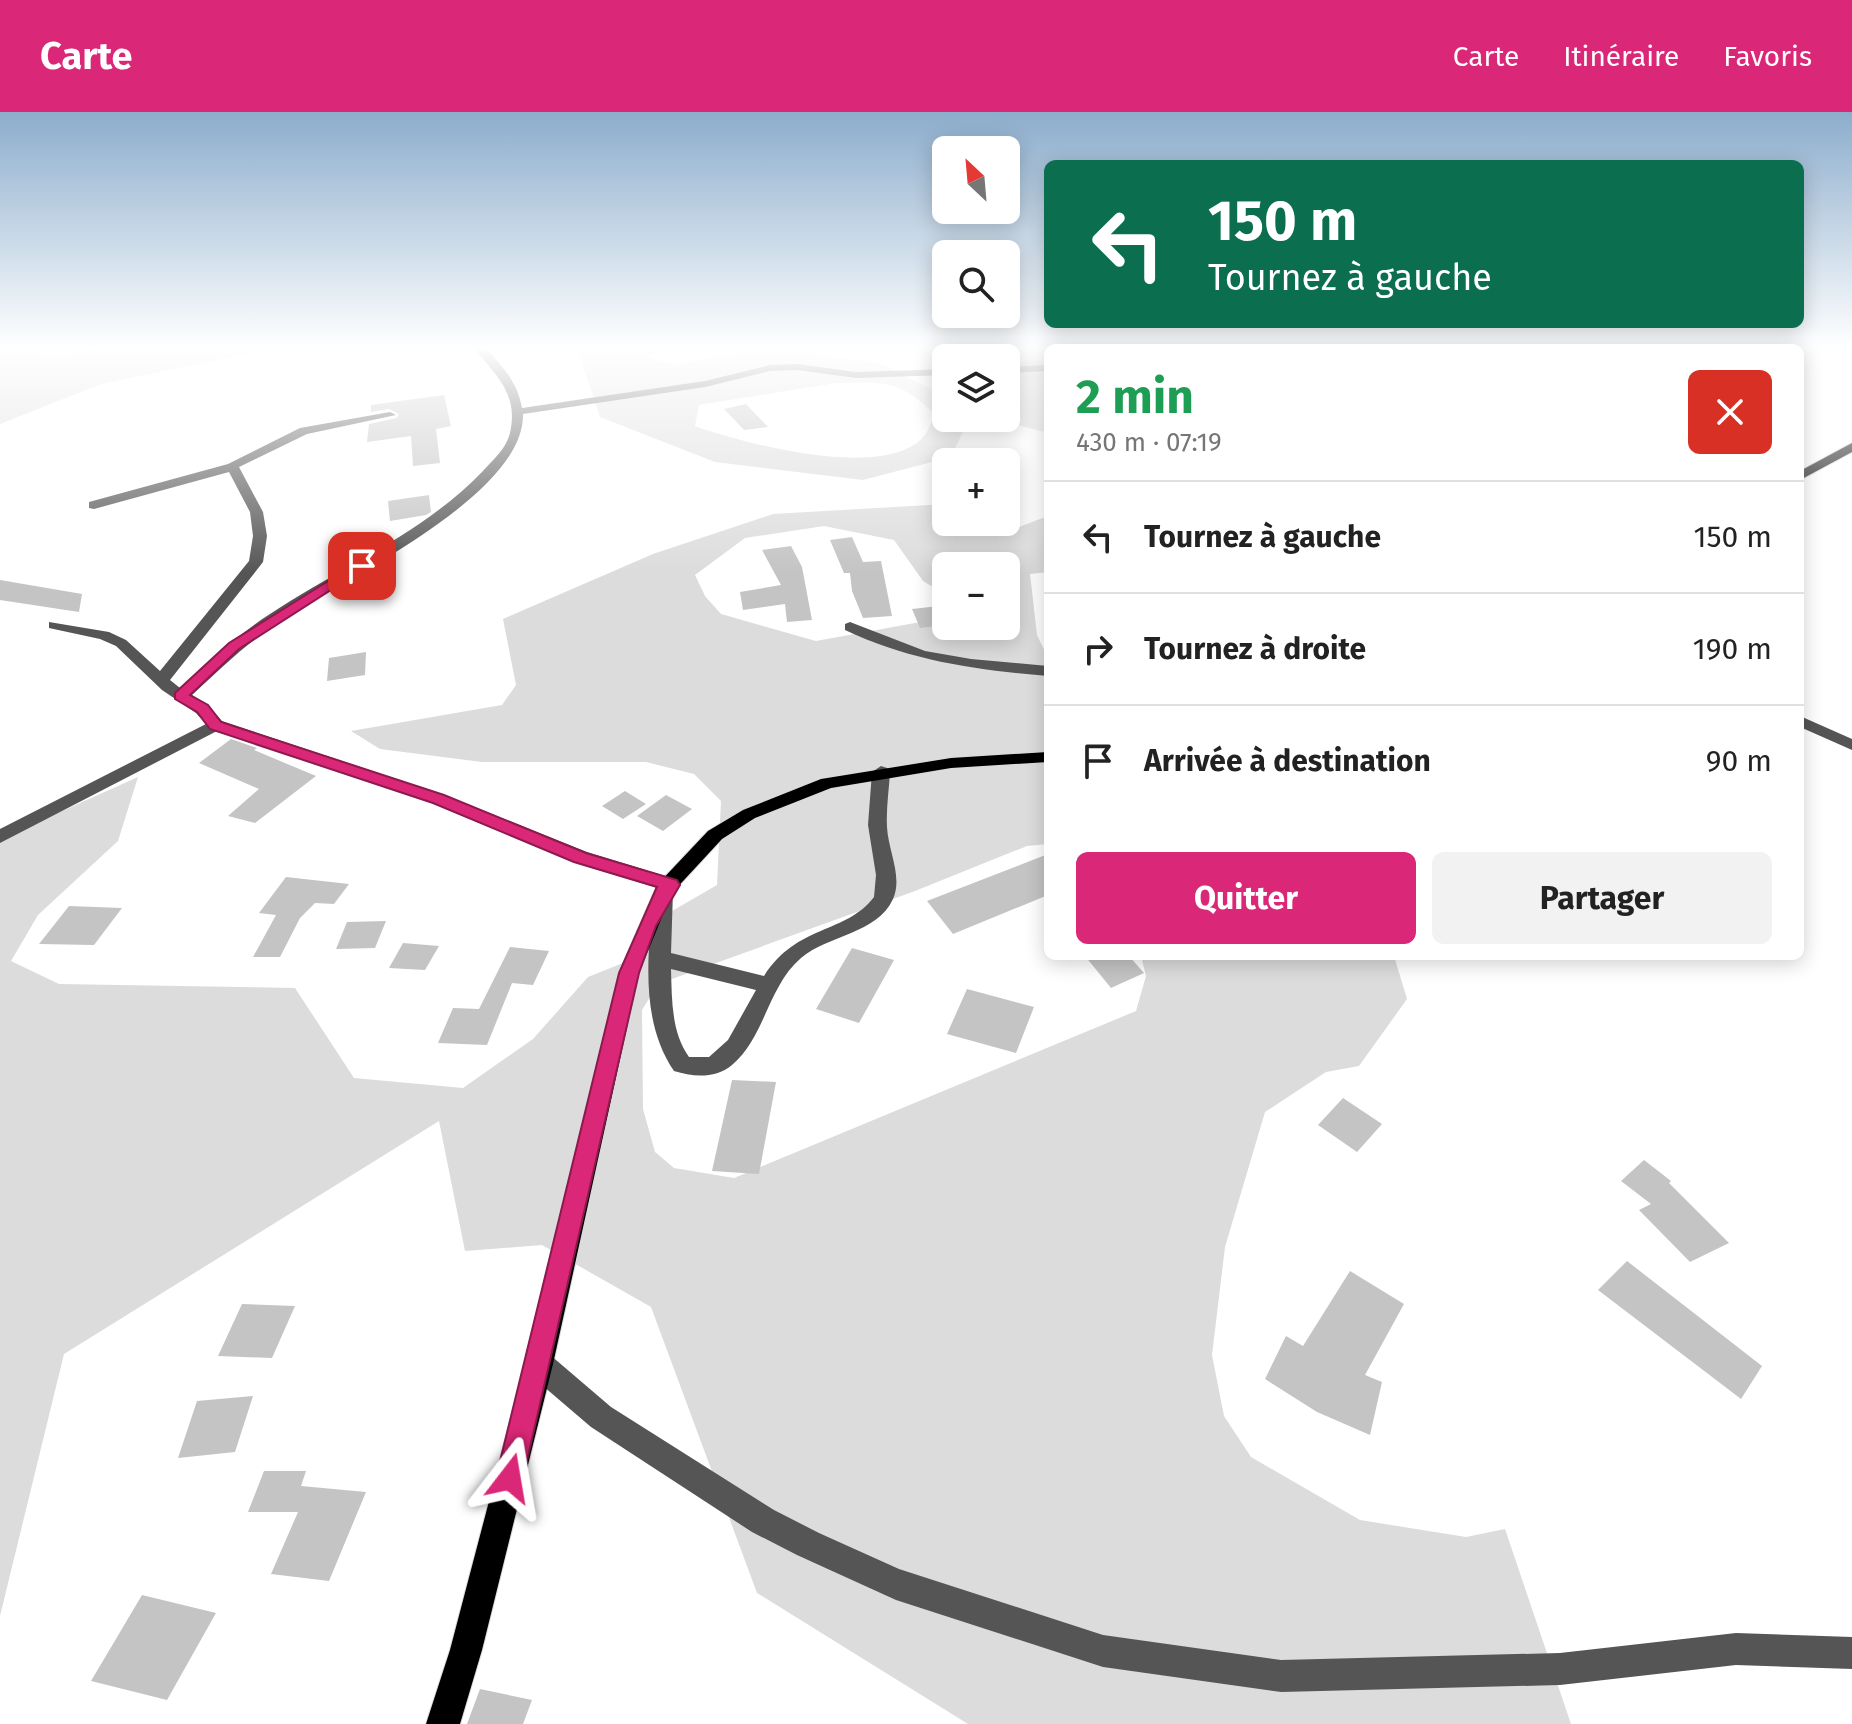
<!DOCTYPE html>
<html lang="fr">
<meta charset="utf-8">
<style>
body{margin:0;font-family:"Fira Sans",sans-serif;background:#f2f2f2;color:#222;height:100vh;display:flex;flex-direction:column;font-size:30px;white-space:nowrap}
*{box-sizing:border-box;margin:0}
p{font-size:26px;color:#767676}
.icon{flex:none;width:44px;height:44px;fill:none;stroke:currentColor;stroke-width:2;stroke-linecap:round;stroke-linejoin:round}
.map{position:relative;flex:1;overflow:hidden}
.panel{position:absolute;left:1044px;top:232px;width:760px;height:616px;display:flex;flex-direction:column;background:#fff;border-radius:12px;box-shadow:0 4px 20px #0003}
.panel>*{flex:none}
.guide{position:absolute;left:1044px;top:48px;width:760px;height:168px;border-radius:12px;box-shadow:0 4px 20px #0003;background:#0b6e4f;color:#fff;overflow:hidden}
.needle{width:52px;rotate:334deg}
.buttons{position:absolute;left:932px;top:24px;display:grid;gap:16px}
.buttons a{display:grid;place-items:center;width:88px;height:88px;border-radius:12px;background:#fff;box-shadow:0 4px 20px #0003;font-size:40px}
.pin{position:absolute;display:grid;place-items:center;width:68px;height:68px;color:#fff;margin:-34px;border-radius:16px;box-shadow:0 4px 12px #0006}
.me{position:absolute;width:88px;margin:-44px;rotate:14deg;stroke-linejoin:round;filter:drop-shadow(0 0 6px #0008)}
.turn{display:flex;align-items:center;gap:28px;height:168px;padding:0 32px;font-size:36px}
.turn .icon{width:104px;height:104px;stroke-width:2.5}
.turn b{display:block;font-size:56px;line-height:68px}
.round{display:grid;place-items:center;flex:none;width:84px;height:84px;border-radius:12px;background:#f2f2f2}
.head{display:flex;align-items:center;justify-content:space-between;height:136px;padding:0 32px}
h1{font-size:48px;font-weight:700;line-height:60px;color:#1e9e55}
.button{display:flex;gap:16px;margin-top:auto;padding:16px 32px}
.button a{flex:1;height:92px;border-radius:12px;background:#db2777;color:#fff;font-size:32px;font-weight:700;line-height:92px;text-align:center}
.button a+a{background:#f2f2f2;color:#222}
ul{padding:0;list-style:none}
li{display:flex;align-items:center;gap:24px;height:112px;padding:0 32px;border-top:2px solid #e0e0e0}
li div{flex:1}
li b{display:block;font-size:30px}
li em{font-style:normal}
header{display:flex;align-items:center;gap:48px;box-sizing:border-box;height:112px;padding:0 40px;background:#db2777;color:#fff}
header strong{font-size:38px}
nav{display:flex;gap:44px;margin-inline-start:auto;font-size:28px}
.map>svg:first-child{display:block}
</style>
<header>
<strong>Carte</strong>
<nav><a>Carte</a><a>Itinéraire</a><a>Favoris</a></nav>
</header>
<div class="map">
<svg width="1852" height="1612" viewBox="0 0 1852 1612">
<rect width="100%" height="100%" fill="#fff"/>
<path fill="#dcdcdc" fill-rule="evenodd" d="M0,235H35L32,238L53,244L109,235H281L101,272L0,312Z
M678,235L647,245L676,253L760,235H805L825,244L879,251L933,278L946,291V306H962L967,311L951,345L863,368L715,350L600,305L577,236ZM836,271C886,271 896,266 935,302C932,308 929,318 924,324C886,370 742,331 695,314L699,293Z
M1027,248L1048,249V321L991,306H1006V256Z
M946,392V410H1006V405L1019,415L1048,404V460L1030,462L1037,523L1048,546V732L1027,734L915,779L658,872L642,898L643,997L655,1040L674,1056L734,1066L1136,899L1146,864L1141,844H1394L1407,887L1359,954L1326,960L1265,1000L1225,1135L1212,1243L1224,1304L1251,1345L1360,1408L1466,1425L1505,1417L1571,1612H968L757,1481L651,1195L542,1133L465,1139L439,1009L64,1242L0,1504V727L138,665L118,729L38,803L11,849L59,872L295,876L354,966L463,976L533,927L588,865L643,843L672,799L717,773L721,689L694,662L646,650H482L380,637L351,619L502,593L516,573L503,507L653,442L773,402ZM824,414L894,428L923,469L946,483V454H1006V514H946V497L937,507L816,529L721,502L705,484L695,463L745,426Z"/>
<path fill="#c4c4c4" d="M444,283L451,314L436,317L440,351L413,354L411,324L367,330L369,312L397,306L399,302L389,297L371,300V293Z
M746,292L768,315L744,318L724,297Z
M429,383L431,400L426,403L390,409L388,389Z
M852,425L863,450L881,449L892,504L863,506L852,479L850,461H844L830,428Z
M791,434L802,455L812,508L787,510L785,492L743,498L740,480L781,473L762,438Z
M0,468L82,482L79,500L0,488Z
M939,494L946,513L920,516L912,497Z
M366,540L365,563L327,569L329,546Z
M231,627L257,636L254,638L316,664L255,711L228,704L259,677L199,651Z
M625,679L646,692L623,707L602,694Z
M666,683L692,697L663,719L637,704Z
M1048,742V783L953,822L927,789Z
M286,765L349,772L334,792L315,791L300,806L280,845H253L276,803L259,801Z
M69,794L122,796L94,833L39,832Z
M386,809L375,836L336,837L347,810Z
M403,831L439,834L425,858L389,856Z
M510,835L549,839L533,873L512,871L487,933L438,931L453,896L479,897Z
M852,836L894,848L859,911L816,897Z
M1085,844H1129L1144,861L1111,876Z
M967,877L1034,895L1016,941L947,922Z
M732,968L776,970L759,1062L712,1059Z
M1343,986L1382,1012L1357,1040L1318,1013Z
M1644,1048L1671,1069L1669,1071L1729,1131L1690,1150L1639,1098L1651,1092L1621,1069Z
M1627,1149L1762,1254L1741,1287L1598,1178Z
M1350,1159L1404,1192L1365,1263L1382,1270L1370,1323L1317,1300L1265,1267L1286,1224L1303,1234Z
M242,1192L295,1194L272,1246L218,1244Z
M253,1284L235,1340L178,1346L197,1289Z
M264,1359H306L301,1374L366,1380L329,1469L271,1462L298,1400H248Z
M142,1483L216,1501L167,1588L91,1569Z
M480,1577L532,1588L523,1612H467Z"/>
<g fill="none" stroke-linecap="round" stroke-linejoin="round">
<defs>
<path id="major" d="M1852,331V340L1800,368V359Z
M1048,640V650L951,656L831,676L755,706L722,727L672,781L639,861L553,1252L482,1538L460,1612H426L450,1538L525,1252L619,861L657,773L708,719L743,698L821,667L951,646Z"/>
</defs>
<use href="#major" stroke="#dbdbdb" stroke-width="2"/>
<path fill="#555" fill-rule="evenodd" d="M474,235H485C502,255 517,268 522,296L705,269L770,253L797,252L856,260L946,257V263L856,266L797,258L770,259L705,275L523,302C525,384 341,468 280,509C248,530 220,557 192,583L208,593L222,609L444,683L587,740L678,768L681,773L673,779L671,841L764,864C797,812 846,822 874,785L876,763L868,713L872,660L881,654L887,656L890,660C889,678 886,697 887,715C888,738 903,765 893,787C877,822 828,823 801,846C768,874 765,925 732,953C715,967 693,965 674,959C639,908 648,839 654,781L658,776L573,750L432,691L217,619L0,731V717L206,612L196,601L162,578L116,534L100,527L49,516V510L109,520L126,528L160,559L249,449L253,424L250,400L229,360L94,397L89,396V390L228,352L300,316L390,300L396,303L307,322L239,355L263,400L267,424L263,450L170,568L180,576C209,550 237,523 270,502C341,455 422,422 482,360C493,348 506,337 510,321C519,280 495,264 474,235ZM671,857L756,878L728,928L709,945H689C671,920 672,887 671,857Z
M1273,235H1291L1273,236Z
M1048,253V259L1006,261V255Z
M850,510L925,539L971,547L1048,554V564C977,558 910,549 845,518V512Z
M1800,604L1852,627V638L1800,615Z
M539,1238L549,1242L611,1295L774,1398L819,1421L899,1457L1103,1523L1281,1548L1560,1541L1736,1521L1852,1525V1557L1736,1553L1560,1573L1281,1580L1103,1555L896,1488L797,1443L752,1420L591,1315L529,1262L525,1252L529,1242Z"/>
<use href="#major" fill="#000" fill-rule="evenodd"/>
</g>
<linearGradient id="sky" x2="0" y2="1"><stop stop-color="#8cadcc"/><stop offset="0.51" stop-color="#fff"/><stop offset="1" stop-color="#fff" stop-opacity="0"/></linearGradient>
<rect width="1852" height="461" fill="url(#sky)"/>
<path fill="#db2777" stroke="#8e194d" stroke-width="2" d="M357,451L368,454L239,537L190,583L208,593L221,610L444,683L586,741L677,768L680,773L656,814L639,861L523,1366L519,1376L510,1380L500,1376L496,1366L619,861L657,775L574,750L433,691L210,617L197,600L175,587V581L229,531Z"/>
</svg>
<div class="buttons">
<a><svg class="needle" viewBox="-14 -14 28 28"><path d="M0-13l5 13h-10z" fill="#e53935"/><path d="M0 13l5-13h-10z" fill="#767676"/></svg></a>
<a><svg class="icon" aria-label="search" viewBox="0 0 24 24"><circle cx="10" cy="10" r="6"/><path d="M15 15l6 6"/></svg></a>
<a><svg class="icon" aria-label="layers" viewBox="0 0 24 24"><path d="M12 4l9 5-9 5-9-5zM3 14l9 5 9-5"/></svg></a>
<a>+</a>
<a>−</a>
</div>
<div class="pin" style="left:362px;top:454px;background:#d93025"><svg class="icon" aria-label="arrive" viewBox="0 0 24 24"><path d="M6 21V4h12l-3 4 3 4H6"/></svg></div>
<svg class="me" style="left:510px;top:1366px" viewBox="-20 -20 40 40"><path d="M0-17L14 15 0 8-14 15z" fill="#db2777" stroke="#fff" stroke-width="4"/></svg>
<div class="guide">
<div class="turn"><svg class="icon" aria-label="left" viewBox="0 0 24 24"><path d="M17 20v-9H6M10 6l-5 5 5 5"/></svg><div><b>150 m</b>Tournez à gauche</div></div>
</div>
<section class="panel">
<div class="head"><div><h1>2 min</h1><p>430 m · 07:19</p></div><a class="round" style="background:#d93025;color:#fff"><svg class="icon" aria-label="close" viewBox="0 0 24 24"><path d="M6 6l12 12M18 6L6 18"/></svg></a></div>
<ul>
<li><svg class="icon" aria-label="left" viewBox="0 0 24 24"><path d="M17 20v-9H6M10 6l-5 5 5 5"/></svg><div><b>Tournez à gauche</b></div><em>150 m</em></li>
<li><svg class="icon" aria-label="right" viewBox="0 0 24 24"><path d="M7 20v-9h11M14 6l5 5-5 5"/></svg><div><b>Tournez à droite</b></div><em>190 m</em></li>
<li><svg class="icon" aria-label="arrive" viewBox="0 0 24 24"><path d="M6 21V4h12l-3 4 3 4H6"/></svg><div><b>Arrivée à destination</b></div><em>90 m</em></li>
</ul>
<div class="button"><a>Quitter</a><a>Partager</a></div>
</section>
</div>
